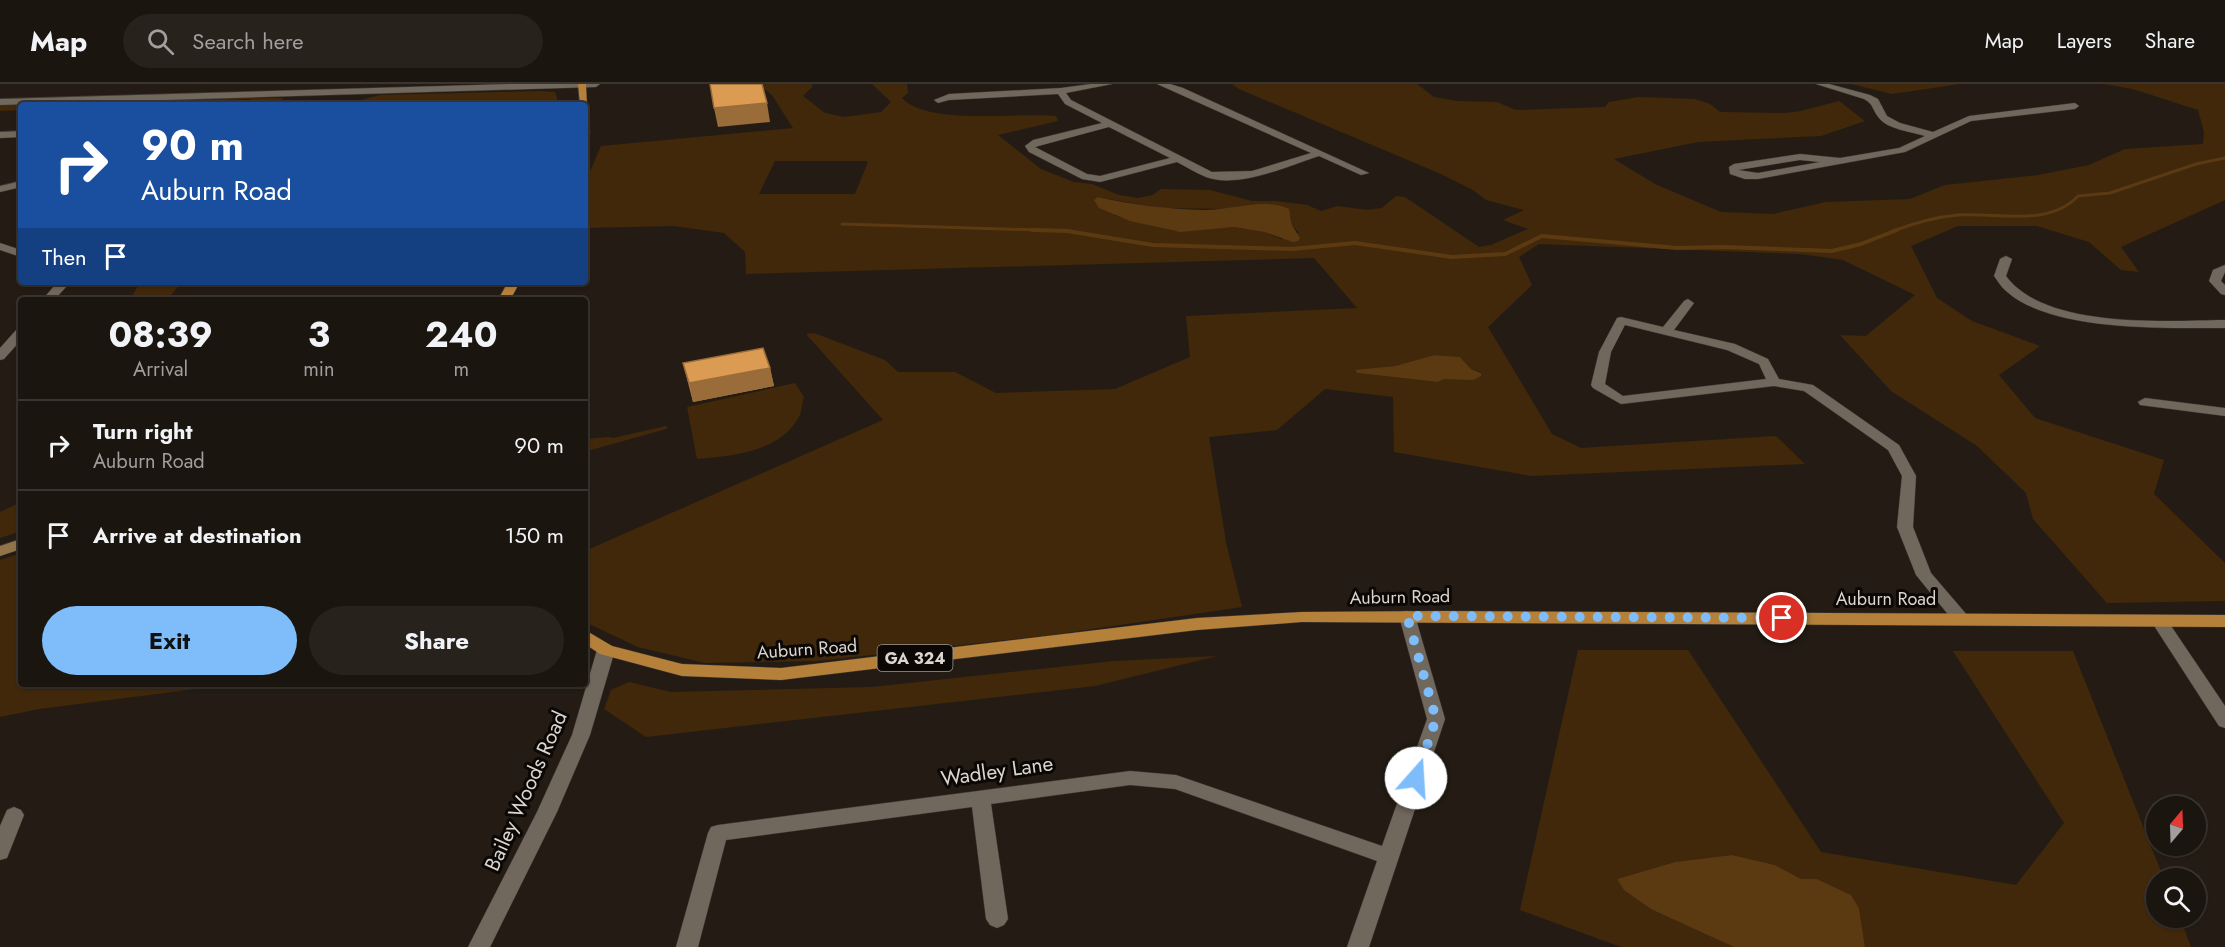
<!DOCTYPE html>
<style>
body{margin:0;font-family:Jost,sans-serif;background:#28221d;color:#f1f3f6;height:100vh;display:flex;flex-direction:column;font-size:22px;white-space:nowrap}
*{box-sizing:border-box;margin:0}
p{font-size:20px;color:#a09f9e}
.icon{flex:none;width:33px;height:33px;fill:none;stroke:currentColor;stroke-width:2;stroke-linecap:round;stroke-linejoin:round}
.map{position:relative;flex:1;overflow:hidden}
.panel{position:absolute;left:18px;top:213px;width:570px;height:390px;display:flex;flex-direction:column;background:#1b150f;border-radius:6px;box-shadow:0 2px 4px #0004,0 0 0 2px #39342f}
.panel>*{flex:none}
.hud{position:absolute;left:18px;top:18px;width:570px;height:183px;border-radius:6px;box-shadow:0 2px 4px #0004,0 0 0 2px #39342f;background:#1a4fa0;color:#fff;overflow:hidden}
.needle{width:39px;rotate:19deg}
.controls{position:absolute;left:2146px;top:712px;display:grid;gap:12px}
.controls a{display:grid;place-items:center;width:60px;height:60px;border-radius:50%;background:#1b150f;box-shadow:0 2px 4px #0004,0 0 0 2px #39342f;font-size:30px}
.pin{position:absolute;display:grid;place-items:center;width:51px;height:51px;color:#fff;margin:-26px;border:3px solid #fff;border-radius:50%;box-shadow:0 2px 6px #0007}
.me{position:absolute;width:66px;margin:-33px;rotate:19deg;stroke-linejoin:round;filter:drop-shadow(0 0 4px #0008)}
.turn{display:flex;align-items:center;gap:21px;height:126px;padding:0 24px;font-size:27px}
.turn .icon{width:78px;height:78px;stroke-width:2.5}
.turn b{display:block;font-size:42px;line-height:51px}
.then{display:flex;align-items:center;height:57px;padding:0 24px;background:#0003;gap:12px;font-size:22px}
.eta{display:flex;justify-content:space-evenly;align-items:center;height:102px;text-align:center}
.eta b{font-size:36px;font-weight:700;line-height:42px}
.primary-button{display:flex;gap:12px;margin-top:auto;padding:12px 24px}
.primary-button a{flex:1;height:69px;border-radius:36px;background:#7ebdf9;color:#111;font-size:24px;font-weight:700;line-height:69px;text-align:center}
.primary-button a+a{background:#28221d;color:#f1f3f6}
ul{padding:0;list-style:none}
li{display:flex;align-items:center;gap:18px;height:90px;padding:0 24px;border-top:2px solid #39342f}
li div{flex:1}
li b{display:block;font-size:22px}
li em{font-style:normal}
header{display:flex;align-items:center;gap:36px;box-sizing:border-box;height:84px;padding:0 30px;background:#1b150f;border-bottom:2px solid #39342f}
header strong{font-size:28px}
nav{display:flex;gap:33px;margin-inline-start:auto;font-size:21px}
.search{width:420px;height:54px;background:#28221d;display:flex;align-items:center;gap:15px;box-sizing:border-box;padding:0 21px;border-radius:33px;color:#a09f9e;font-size:22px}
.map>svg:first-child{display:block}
</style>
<header>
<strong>Map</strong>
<div class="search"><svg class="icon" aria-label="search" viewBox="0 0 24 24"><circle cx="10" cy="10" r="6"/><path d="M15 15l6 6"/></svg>Search here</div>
<nav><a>Map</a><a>Layers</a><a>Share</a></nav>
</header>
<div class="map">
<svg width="2225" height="863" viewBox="0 0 2225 863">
<rect width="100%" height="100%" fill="#241c14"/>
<path fill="#41280a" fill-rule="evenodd" d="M758,0H812V3L803,12L825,29L844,33L881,28L891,18L872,0H907L908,9L902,14C927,42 1019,28 1056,32L1058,37L998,51L1041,85L1074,98L1092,100L1119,111L1138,114L1153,111L1161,105L1210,106L1252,117H1276L1307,121L1321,127L1338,122L1367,126L1382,124L1396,112L1405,113L1479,163L1491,161L1528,145L1503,136L1524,126L1486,116L1473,106L1441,90L1239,5L1232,0H1417L1434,13L1457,17L1497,18L1516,26L1605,23L1609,18L1639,13L1695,15L1710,20L1720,28L1785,29L1801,27L1839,17L1865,37L1821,52L1698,58L1614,75L1655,100L1721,128L1773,130L1826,118L1910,115L1945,101L2038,91L2089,81L2125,65L2203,60L2204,48L2198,26L2133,5L2104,0H2225V116L2121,163L2139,188L2121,186L2089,158L2037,142H1958L1911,162L1937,214L1972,237L2040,262L1999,291L2035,334L2164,376L2154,410L2225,479V517L2107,519L2033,435L2026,409L1977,362L1891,307L1840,251L1866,252L1915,211L1843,176L1800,170L1539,160L1519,173L1532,201L1488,243L1552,350L1581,364L1776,352L1805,380L1531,392L1394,368L1393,313L1325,305L1277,346L1209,353L1226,458L1242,523L1052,551L817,577L705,579L638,563L585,538V467L883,336L806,250L814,249L885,276L898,288H955L996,309L1115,305L1190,273L1186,232L1357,224L1314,174L746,190L745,168L724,149L674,142L585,144V99L601,62L793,44L772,11ZM775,77H867L868,78L855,110H759ZM1098,113L1159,124L1231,125L1291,132L1292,141L1299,149L1281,155L1264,148L1234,143L1174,147L1116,132ZM1434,271L1460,273L1471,285L1481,288V292L1444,295L1438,298L1357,289L1355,287L1395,282Z
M1851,0H1960L1892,10Z
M540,7L555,8L559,21H341L380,11Z
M206,14H283L277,21L248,15L108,21H21V26L0,27V21Z
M140,198H182L167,216H130Z
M795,299L804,313C802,318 802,326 800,331C781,368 734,372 697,375L687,323Z
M666,342L668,343L666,345L591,366H585V355L609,353L613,354Z
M21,418V447L0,454V428Z
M21,469V600H235L39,625L0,633V476Z
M1578,566H1688L1821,768L2016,801L2064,739L1953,567H2073L2164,795H2157V834H2180L2191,863H1865L1859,824L1851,811L1817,795H1801L1775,781L1732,771L1675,778L1617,795L1695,843L1734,863H1621L1520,826Z
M1217,572L1095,602L646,653L604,625L611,606L629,598L671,608L872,603L1114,577Z"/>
<path fill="#5b3a12" d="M1098,113C1132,121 1168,125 1203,126C1230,127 1263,113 1289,125L1292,141L1300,154L1298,157L1293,158L1264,148L1234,143L1180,148L1130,137L1099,124L1094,116Z
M1434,271L1460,273L1471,285L1481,289V292L1473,296L1444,295L1438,298L1357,289L1355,286L1395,282Z
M1732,771L1775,781L1801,795H1817L1851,811L1859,824L1865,863H1734L1651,825L1624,806L1617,795L1675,778Z"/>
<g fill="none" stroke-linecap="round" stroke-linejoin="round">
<path stroke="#5b3a12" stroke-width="3" d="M842,140L1070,147
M1893,147C1912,140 1936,133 1957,131C1996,128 2048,144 2078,112L2110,109L2196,80L2225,74"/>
<path stroke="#5b3a12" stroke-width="4" d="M1032,146L1067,147L1153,161L1292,165L1355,159L1452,173L1505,170L1542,152L1677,164L1723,163L1832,167L1861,160L1897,146"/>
<defs>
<path id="minor" d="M1091,0H1112L1066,9L1071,16L1212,88L1252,87L1311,69L1157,0H1170L1183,4L1369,89L1361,91L1319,72C1288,82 1238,105 1206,93C1196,89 1187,83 1177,78L1100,98L1082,95L1029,68L1025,62L1033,56L1102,39L1065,20L1058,10L949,16L938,19L934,16L949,10L1061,4ZM1109,43L1170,74L1100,92L1087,90L1035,63Z
M1816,0H1829L1870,11L1878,15L1887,32L1900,39L1933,48L1969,32L2075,19L2079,22L2075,25L1971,37L1905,68L1758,95H1745L1730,90L1729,83L1734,80L1800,70L1840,74L1899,64L1925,52C1912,48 1887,45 1879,34C1872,26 1874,20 1864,15ZM1800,76L1820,78L1758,89L1738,86Z
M20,47L21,53L0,54V48Z
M21,97V103L0,108V102Z
M0,159L21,166V173L0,166Z
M2006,172L2012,175L2006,192C2045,245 2165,237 2225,236V244C2166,244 2051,248 2006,207C2001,203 1998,197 1994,192L2000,175Z
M2225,181V188L2221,197L2225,201V211L2221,210L2209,197L2213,186Z
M54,198H66L67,202L54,216H42L55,201Z
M1688,215L1694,219L1674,246L1735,260L1768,275L1779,295L1813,301L1899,361L1916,392L1913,443L1931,489L1967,531L1969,535L1967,539H1955L1916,491L1897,443L1902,392L1888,366L1804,307L1774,302L1621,320L1593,304L1591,301L1599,268L1617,234L1621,233L1663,243L1684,217ZM1625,241L1727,266L1759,280L1766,295L1623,312L1605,300L1611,268Z
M21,244V256L4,275L0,276V264L17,245Z
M2145,314L2225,324V332L2140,321L2138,318Z
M1407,527L1413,528L1415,532L1445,635L1369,863H1347L1377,777L1175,705L1130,701L991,720L1008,835L1004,841L997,844L990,841L986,835L972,723L726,756L698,863H676L708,749L711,743L718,741L1130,687L1176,691L1382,762L1427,635L1399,532L1401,528Z
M2159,531L2165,533L2225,622V644L2219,642L2151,537L2153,533Z
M606,560L612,562L615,566L590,651L557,728L490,863H468L537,728L572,651L597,566L600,562Z
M14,723L21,726L24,731L7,774L0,776V742L7,726Z"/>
<path id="tertiary" d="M512,0H600L596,3L0,21V15Z"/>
<path id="secondary" d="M21,455V465L0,472V462Z"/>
<path id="primary" d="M578,0H586L587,23L580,21Z
M585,27L589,30L590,50L585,53Z
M508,198H520L510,216H498Z
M1444,527L2225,531V543L1302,538L1197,546L781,596L682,592L600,570L585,560V546L612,562L682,580L781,584L1197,534L1302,528Z"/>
</defs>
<use href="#minor" stroke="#3e3833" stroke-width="1"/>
<use href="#tertiary" stroke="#3e3833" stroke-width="1"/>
<use href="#secondary" stroke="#3e3833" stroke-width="1"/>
<use href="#primary" stroke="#3e3833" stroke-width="1"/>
<use href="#minor" fill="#70675d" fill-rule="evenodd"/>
<use href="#tertiary" fill="#70675d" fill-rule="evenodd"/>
<use href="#secondary" fill="#92744b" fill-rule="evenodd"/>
<use href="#primary" fill="#b4803a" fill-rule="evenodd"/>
</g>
<path fill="#bc8547" d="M683,279L770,284L774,302L693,318Z"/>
<path fill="#996c39" d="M767,19L770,38L718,43L714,24Z
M770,284L774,302L693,318L689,299Z"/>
<path fill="#db9b52" stroke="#996c39" stroke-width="1.5" d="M710,0H762L767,19L714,24Z
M763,264L770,284L689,299L683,279Z"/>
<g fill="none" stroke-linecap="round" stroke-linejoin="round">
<path stroke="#7ebdf9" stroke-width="10" stroke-dasharray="0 18" d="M1416,694L1436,635L1407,532L1782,534"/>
</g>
<g text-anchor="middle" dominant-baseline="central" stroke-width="6" stroke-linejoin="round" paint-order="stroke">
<rect fill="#0a0705" stroke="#9c9793" stroke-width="1.5" x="877.5" y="561" width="75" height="26" rx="4.5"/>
<g font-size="16" font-weight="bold" fill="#dbd5d0">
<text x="915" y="574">GA 324</text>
</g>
<g font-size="18" fill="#dbd5d0" stroke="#0a0705">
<text transform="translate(1400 513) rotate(-1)">Auburn Road</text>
<text x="1886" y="515">Auburn Road</text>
<text transform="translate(807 565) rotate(-4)">Auburn Road</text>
</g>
<g font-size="21" fill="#dbd5d0" stroke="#0a0705">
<text transform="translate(997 687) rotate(-8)">Wadley Lane</text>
<text transform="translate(526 707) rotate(-66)">Bailey Woods Road</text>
</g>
</g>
</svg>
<div class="controls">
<a><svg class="needle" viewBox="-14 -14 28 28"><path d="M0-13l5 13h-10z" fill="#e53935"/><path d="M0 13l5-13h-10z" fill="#a09f9e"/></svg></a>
<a><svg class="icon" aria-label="search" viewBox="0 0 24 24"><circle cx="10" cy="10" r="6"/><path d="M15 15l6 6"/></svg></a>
</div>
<div class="pin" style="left:1782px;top:534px;background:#d93025"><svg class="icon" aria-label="arrive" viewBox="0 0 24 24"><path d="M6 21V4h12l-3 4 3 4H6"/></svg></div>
<svg class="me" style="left:1416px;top:694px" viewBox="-20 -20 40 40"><circle r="19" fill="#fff"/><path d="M0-13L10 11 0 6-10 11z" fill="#7ebdf9"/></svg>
<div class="hud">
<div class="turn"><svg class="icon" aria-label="right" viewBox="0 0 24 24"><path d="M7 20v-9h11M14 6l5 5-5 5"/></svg><div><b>90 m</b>Auburn Road</div></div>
<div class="then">Then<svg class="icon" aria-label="arrive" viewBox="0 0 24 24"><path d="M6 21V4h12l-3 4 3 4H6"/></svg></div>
</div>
<section class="panel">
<div class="eta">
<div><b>08:39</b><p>Arrival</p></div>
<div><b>3</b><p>min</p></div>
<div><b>240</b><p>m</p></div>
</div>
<ul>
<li><svg class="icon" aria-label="right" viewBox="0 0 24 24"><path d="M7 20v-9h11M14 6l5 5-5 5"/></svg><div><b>Turn right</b><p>Auburn Road</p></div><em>90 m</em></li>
<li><svg class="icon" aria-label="arrive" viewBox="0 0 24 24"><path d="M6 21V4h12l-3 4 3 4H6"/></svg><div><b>Arrive at destination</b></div><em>150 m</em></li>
</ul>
<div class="primary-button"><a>Exit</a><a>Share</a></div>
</section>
</div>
